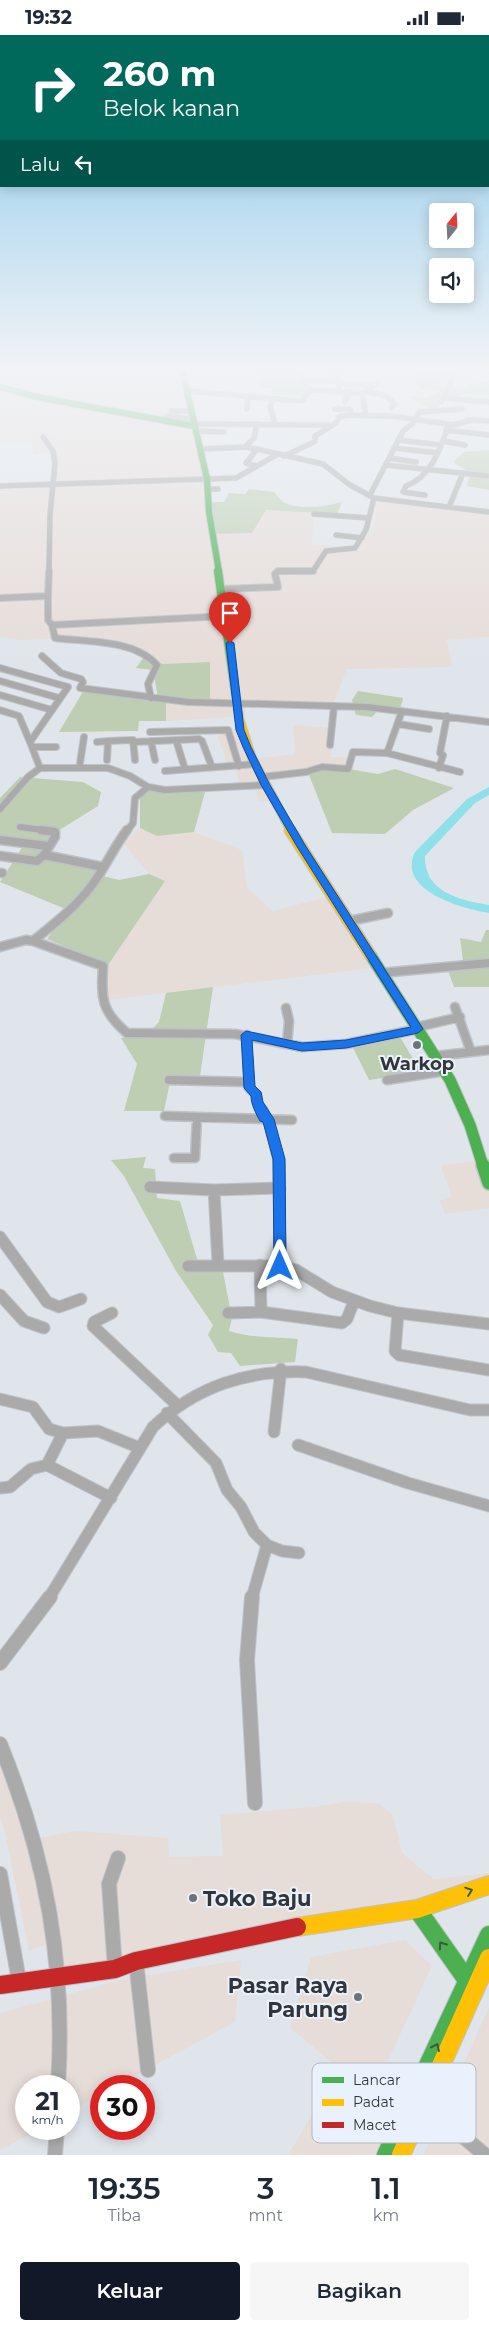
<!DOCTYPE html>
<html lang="id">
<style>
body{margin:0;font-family:Montserrat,sans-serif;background:#f6f6f7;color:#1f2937;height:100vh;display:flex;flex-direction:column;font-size:19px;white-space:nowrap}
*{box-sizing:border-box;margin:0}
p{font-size:16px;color:#747a83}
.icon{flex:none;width:28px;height:28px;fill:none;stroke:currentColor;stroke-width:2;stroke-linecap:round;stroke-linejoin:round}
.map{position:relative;height:2120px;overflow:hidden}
.side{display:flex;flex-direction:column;background:#fff;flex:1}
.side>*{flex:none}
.guide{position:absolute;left:0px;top:0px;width:490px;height:152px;box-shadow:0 2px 12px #0003;background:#00695c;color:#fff;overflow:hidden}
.needle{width:32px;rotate:18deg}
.controls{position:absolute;left:429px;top:168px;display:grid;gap:10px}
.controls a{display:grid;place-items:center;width:45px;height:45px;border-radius:5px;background:#fff;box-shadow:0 2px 12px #0003;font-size:25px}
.speed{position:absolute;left:15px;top:2040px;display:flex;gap:10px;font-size:25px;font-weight:700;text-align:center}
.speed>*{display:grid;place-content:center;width:65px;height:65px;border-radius:50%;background:#fff;box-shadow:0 2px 12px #0003;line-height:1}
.speed small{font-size:12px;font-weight:400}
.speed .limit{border:8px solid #d22;background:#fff;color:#111}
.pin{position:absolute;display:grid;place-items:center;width:42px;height:42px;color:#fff;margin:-51px -21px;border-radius:50% 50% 50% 0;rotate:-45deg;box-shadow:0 0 5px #0007}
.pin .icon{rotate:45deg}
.me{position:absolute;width:55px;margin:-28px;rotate:0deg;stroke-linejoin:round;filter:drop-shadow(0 0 4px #0008)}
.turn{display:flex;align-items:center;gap:18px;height:105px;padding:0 20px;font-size:22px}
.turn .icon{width:65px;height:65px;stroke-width:2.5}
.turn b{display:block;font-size:35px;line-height:42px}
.then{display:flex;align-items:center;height:48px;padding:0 20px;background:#0003;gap:10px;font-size:19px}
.eta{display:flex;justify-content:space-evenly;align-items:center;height:85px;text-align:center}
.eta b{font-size:30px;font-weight:600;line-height:35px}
.button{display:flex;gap:10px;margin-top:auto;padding:10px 20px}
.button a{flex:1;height:58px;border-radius:5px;background:#111827;color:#fff;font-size:20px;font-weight:600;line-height:58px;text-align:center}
.button a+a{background:#f6f6f7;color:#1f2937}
.status{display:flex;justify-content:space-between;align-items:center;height:35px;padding:0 25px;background:#fff;direction:ltr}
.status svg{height:14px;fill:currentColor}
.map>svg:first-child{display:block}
</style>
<div class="status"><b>19:32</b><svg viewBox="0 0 49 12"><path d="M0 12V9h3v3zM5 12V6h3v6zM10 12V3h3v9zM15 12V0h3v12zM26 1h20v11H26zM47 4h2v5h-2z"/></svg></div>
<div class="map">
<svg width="489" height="2120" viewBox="0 0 489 2120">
<rect width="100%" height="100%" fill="#e0e5eb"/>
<path fill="#e6dcd8" d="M28,335H183L203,419L210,499L266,475L315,478L311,509L358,514L373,493L378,462L489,476V602L447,605L452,632L347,634L333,669L245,667L246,681L166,686V663L210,627L163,629L144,622L138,617L115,611L53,604L20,605L0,602V450L52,448L59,420H33L32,407H0V338L15,342Z
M293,690L334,693L331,722L355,723L353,733L331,731L309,740L266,743L275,765L260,767L254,752H241L235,733L228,731L216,695L243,694L255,724L295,719Z
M140,793L157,801L194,797L242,815L247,853L273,876L331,861L379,932L108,965V930L165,846L149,839L123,808Z
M480,1125L489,1154V1173L445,1179L440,1166L452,1162L441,1131Z
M0,1725L27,1787L52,1907L29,1916L5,1797L0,1782Z
M343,1767L378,1768L393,1780L402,1818L434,1844L489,1838V1850L65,1938L39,1803L75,1796L168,1803L169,1822L223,1821L220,1780L314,1772Z
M405,1905L432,1931L371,2062L290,1992L311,1922Z
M241,1925L235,1987L116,2051H101V2059L69,2078V2051H26V2094H40L0,2115V1978L124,1944Z
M489,1972V2120H423Z
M328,2054L392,2099L382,2120H288Z"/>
<path fill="#bdceb2" d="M414,337L454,338L439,344L440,352L465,354L470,348H486L489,345V360L467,358L455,363L447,362L437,374H430L408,362L427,363L441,356L420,354Z
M260,338L299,339L312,356L307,361L271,359L272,353L259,352Z
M489,415V455L466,451L471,439L453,427L464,417Z
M249,454L274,457C277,460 281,466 285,468C302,475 324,472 342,467L337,479L266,475L252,498L210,499L208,467H224L229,458L245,459Z
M144,622L163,629L210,627V664L166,663V686H139L138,696L59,697L84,655L158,663L153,635L136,633Z
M358,656L403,663L400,675L381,672L372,682L356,680L352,665Z
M331,731L378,739L395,734L454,753L413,775L385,799L332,798L309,740Z
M20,742L83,747L101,757L98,771L53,799L45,819L104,832L99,840L119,845L149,839L165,846L108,930L47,904L68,875L0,847L25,808L0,803V763Z
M140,755L205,757L194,797L157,801L140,793Z
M486,895H489V952H454L445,927L463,926L460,903L481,907Z
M213,952L200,1041L171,1042L164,1076H124L137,1029L121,1003L147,1000L159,987L166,958Z
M397,997L421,1037L369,1045L349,1005Z
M146,1122L143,1133L155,1134L157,1163L180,1166L200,1234L222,1232L232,1283L229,1296C251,1303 275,1302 298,1304L295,1327L240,1331L231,1318L218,1317L208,1300L213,1290L176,1236L124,1141L111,1125Z"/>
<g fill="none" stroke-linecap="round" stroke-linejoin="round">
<path fill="#90e0ec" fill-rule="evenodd" d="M489,752V760L475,768L425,821C424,857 459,865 489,870V878C464,874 396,856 415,817L467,764Z"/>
<defs>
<path id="street-far4" d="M295,335L305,349
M304,345L339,346V355
M335,345L337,335
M340,348L373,351
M310,355L362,358
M187,356L300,366L304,365L310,355
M365,356L386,361L395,369L391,373
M444,363L489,367
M274,364L270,371L275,389
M345,367L349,356
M441,367L449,354L454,335
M247,374L248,362
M335,374H350L351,380
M172,376H191
M167,381L192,384
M366,381L362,358L377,349
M194,389L329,390
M446,395L489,400
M195,396L224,397
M43,402L53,416L55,428L50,480L49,537
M398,405L441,410
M443,406L465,410
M245,412L254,403L257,389
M394,413L438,418
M200,414L245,412L261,415L323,429L350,450L374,463L489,477
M257,414L246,428L257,431
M284,421L312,408L315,406V401L336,388L339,382L348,380L391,381L454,390L471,385L489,386
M389,423L416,427
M386,430L489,441
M0,451L236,443L278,419
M207,454H218
M370,460L403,396L412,389L419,377L462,374
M425,460L403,457L406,451C432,441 440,414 449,389
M449,472L463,438
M314,479L369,483
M336,500L362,503
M277,537L313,536L326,516L355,513L366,495L374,463"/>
<path id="street-far3" d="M222,554L278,552L275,539L278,536H313
M48,561L49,536
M0,563L48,561V585L52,590L226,581
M52,590L55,603C87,607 134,604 157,630L148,649L151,663
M42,621L61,638L81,644L83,647L80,653L188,667L367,672L489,687
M0,633L68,652L30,707L40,733
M0,646L59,663
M0,660L52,675
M0,675L19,681L30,707
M398,689L429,694
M150,697L228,695L239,731
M176,705L185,734
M151,706L155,725
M97,707L108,706
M134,707L199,704L202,706L212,732
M330,710L334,671
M32,712H56
M387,718L402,676
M107,725L108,706L133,705L135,725
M80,728L84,702
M439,733L443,720L440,718L447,681
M165,736L256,729
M262,742L306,737L322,732L348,734L353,717L387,718L460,737
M0,774L28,742L40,733H108L130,741L148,752L165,755L265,750
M20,792L50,796
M127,796L133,788L135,763L148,752"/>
<path id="street-far2" d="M41,795L55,797V802L44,820L103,832
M0,805L48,811
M0,821L37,826L44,820
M0,838H2
M349,886L388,878
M33,906C54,889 76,872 92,850C105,833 114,812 127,795
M0,912L26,905L33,906L103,931C101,963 101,976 127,998L235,999L302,1012L346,1009L418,994
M381,938L489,928
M455,972L471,1017
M286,973L289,986L287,1009
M417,992L460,982
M247,1000L249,1053L257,1060V1068L263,1075L264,1083
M435,1021L489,1015
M169,1045L248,1047
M387,1045L445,1036
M165,1081L292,1085
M268,1085L279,1131
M174,1123H195L197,1083"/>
<path id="street-far1" d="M279,1130L280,1231
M150,1152L214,1155L280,1153
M214,1155L218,1229
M0,1202L47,1267L59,1272L81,1264
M260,1230L261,1277
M188,1231H280L296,1235L332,1257L370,1271L398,1278L489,1289
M0,1260L24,1286L44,1293
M112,1278L94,1287L93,1291L178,1371
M228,1278L261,1277L342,1288L347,1284L354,1266
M398,1278L395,1316L399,1320L489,1335
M0,1364L33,1372L49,1394L63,1398
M167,1378L216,1428L227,1455L241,1472L254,1497L267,1510L252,1563
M274,1397L281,1334
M298,1410L408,1448L489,1471
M47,1430L63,1398L98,1396L140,1413
M0,1453L10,1452L31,1434L47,1430L111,1463
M267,1510L282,1516L299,1518
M49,1563L153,1392C197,1351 247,1335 306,1337L470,1375H489"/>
<path id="street" d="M252,1562L247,1625L255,1768
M0,1628L50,1562
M0,1709C46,1822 66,1929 58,2051
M0,1839L19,1946
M136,1926L148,2035
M115,1934L109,1849L118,1823
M426,2070L485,2120
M55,2120L57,2094"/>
<path id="fast-far4" d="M182,335L207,444L209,477L219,537
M0,352L42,363L194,391"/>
<path id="fast-far3" d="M218,536L239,683"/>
<path id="fast-far2" d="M371,921L450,1045L470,1090L483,1131"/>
<path id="fast-far1" d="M483,1130L489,1148"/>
<path id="fast" d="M417,1874L469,1948
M386,2120L489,1900"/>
<path id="slow-far2" d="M239,683L252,723L291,796"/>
<path id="slow-far1" d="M290,795L371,921"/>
<path id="slow" d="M297,1892L417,1874L489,1850
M401,2120L489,1923"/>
<path id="jam" d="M0,1950L115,1934L136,1926L297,1892"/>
</defs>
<use href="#street-far4" stroke="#bec2c7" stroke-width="6"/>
<use href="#street-far3" stroke="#bec2c7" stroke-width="8"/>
<use href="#street-far2" stroke="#bec2c7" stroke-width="11"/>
<use href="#street-far1" stroke="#bec2c7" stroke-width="13"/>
<use href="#street" stroke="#bec2c7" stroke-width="16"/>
<use href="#fast-far4" stroke="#bec2c7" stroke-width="8"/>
<use href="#fast-far3" stroke="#bec2c7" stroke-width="10"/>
<use href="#fast-far2" stroke="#bec2c7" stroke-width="13"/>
<use href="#fast-far1" stroke="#bec2c7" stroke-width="16"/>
<use href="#fast" stroke="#bec2c7" stroke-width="20"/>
<use href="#slow-far2" stroke="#bec2c7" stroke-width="10"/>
<use href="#slow-far1" stroke="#bec2c7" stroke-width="13"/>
<use href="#slow" stroke="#bec2c7" stroke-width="20"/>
<use href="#jam" stroke="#bec2c7" stroke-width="20"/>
<use href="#street-far4" stroke="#aaaaab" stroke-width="5"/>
<use href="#street-far3" stroke="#aaaaab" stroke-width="6"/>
<use href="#street-far2" stroke="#aaaaab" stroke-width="8"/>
<use href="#street-far1" stroke="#aaaaab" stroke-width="11"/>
<use href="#street" stroke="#aaaaab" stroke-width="14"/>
<use href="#fast-far4" stroke="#4caf50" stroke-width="6"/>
<use href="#fast-far3" stroke="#4caf50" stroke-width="8"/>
<use href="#fast-far2" stroke="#4caf50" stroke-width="11"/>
<use href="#fast-far1" stroke="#4caf50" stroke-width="13"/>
<use href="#fast" stroke="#4caf50" stroke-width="18"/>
<use href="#slow-far2" stroke="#ffc107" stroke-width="8"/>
<use href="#slow-far1" stroke="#ffc107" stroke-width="11"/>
<use href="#slow" stroke="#ffc107" stroke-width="18"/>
<use href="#jam" stroke="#c62828" stroke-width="18"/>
</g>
<defs><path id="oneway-chevron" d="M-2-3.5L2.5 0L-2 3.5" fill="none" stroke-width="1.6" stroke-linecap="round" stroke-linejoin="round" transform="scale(1.25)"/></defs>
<g stroke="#3a5a40">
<use href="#oneway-chevron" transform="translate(469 1856) rotate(-19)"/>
<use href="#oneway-chevron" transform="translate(442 1910) rotate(-125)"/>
<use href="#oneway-chevron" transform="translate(436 2012) rotate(-65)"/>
</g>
<linearGradient id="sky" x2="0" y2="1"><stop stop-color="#85c6ea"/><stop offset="0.53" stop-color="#f1f3f6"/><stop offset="1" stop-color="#f1f3f6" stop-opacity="0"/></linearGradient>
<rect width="489" height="632" fill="url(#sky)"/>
<path fill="#1a73e8" stroke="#114b97" d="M230,606L234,608L244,695L251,712L270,750L305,810L423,994L418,998L346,1013L302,1016L252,1005L255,1051L261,1057L263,1067L274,1084L285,1124L286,1231L280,1237L274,1231L273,1124L263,1087L260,1086C256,1079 251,1069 251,1061L244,1053L241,1000L246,996L302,1008L346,1005L411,992L296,810L261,750L243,712L236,695L226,608Z"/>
<g fill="#6f7377" stroke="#e9f2fc" stroke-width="2">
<circle cx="417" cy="1010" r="5"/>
<circle cx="193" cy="1863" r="5"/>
<circle cx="358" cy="1962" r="5"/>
</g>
<g text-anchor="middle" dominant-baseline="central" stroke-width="4" stroke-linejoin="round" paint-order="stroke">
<g font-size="18" font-weight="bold" fill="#323539" stroke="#e9f2fc">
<text x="417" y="1029">Warkop</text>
</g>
<g font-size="21" font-weight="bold" fill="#323539" stroke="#e9f2fc" text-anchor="start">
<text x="203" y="1863">Toko Baju</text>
<text x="348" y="1950" text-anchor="end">Pasar Raya<tspan x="348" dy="24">Parung</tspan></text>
</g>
</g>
<rect x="312" y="2028" width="164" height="80" rx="8" fill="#e9f2fc" stroke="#b2b9c2" stroke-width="1"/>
<rect x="322" y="2042" width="22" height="6" fill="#4caf50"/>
<rect x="322" y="2064" width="22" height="7" fill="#ffc107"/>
<rect x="322" y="2087" width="22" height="6" fill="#c62828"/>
<g font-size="14" fill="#323539">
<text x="353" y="2050">Lancar</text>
<text x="353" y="2072">Padat</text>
<text x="353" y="2095">Macet</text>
</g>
</svg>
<div class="controls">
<a><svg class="needle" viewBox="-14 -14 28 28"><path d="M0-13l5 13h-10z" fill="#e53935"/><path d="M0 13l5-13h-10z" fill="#747a83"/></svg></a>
<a><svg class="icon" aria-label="sound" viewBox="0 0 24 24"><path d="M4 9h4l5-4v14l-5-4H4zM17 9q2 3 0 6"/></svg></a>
</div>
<div class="speed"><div>21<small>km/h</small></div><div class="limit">30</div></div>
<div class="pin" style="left:230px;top:608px;background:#d93025"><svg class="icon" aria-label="arrive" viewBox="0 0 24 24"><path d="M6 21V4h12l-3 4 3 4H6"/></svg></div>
<svg class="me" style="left:280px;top:1231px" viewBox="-20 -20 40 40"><path d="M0-17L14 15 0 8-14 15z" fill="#1a73e8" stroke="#fff" stroke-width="4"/></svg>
<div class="guide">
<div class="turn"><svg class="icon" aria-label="right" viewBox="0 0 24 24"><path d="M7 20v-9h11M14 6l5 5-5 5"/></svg><div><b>260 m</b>Belok kanan</div></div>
<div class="then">Lalu<svg class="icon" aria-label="left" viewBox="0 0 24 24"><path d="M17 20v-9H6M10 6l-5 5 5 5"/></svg></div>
</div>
</div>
<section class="side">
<div class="eta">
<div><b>19:35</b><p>Tiba</p></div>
<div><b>3</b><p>mnt</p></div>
<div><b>1.1</b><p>km</p></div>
</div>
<div class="button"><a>Keluar</a><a>Bagikan</a></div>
</section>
